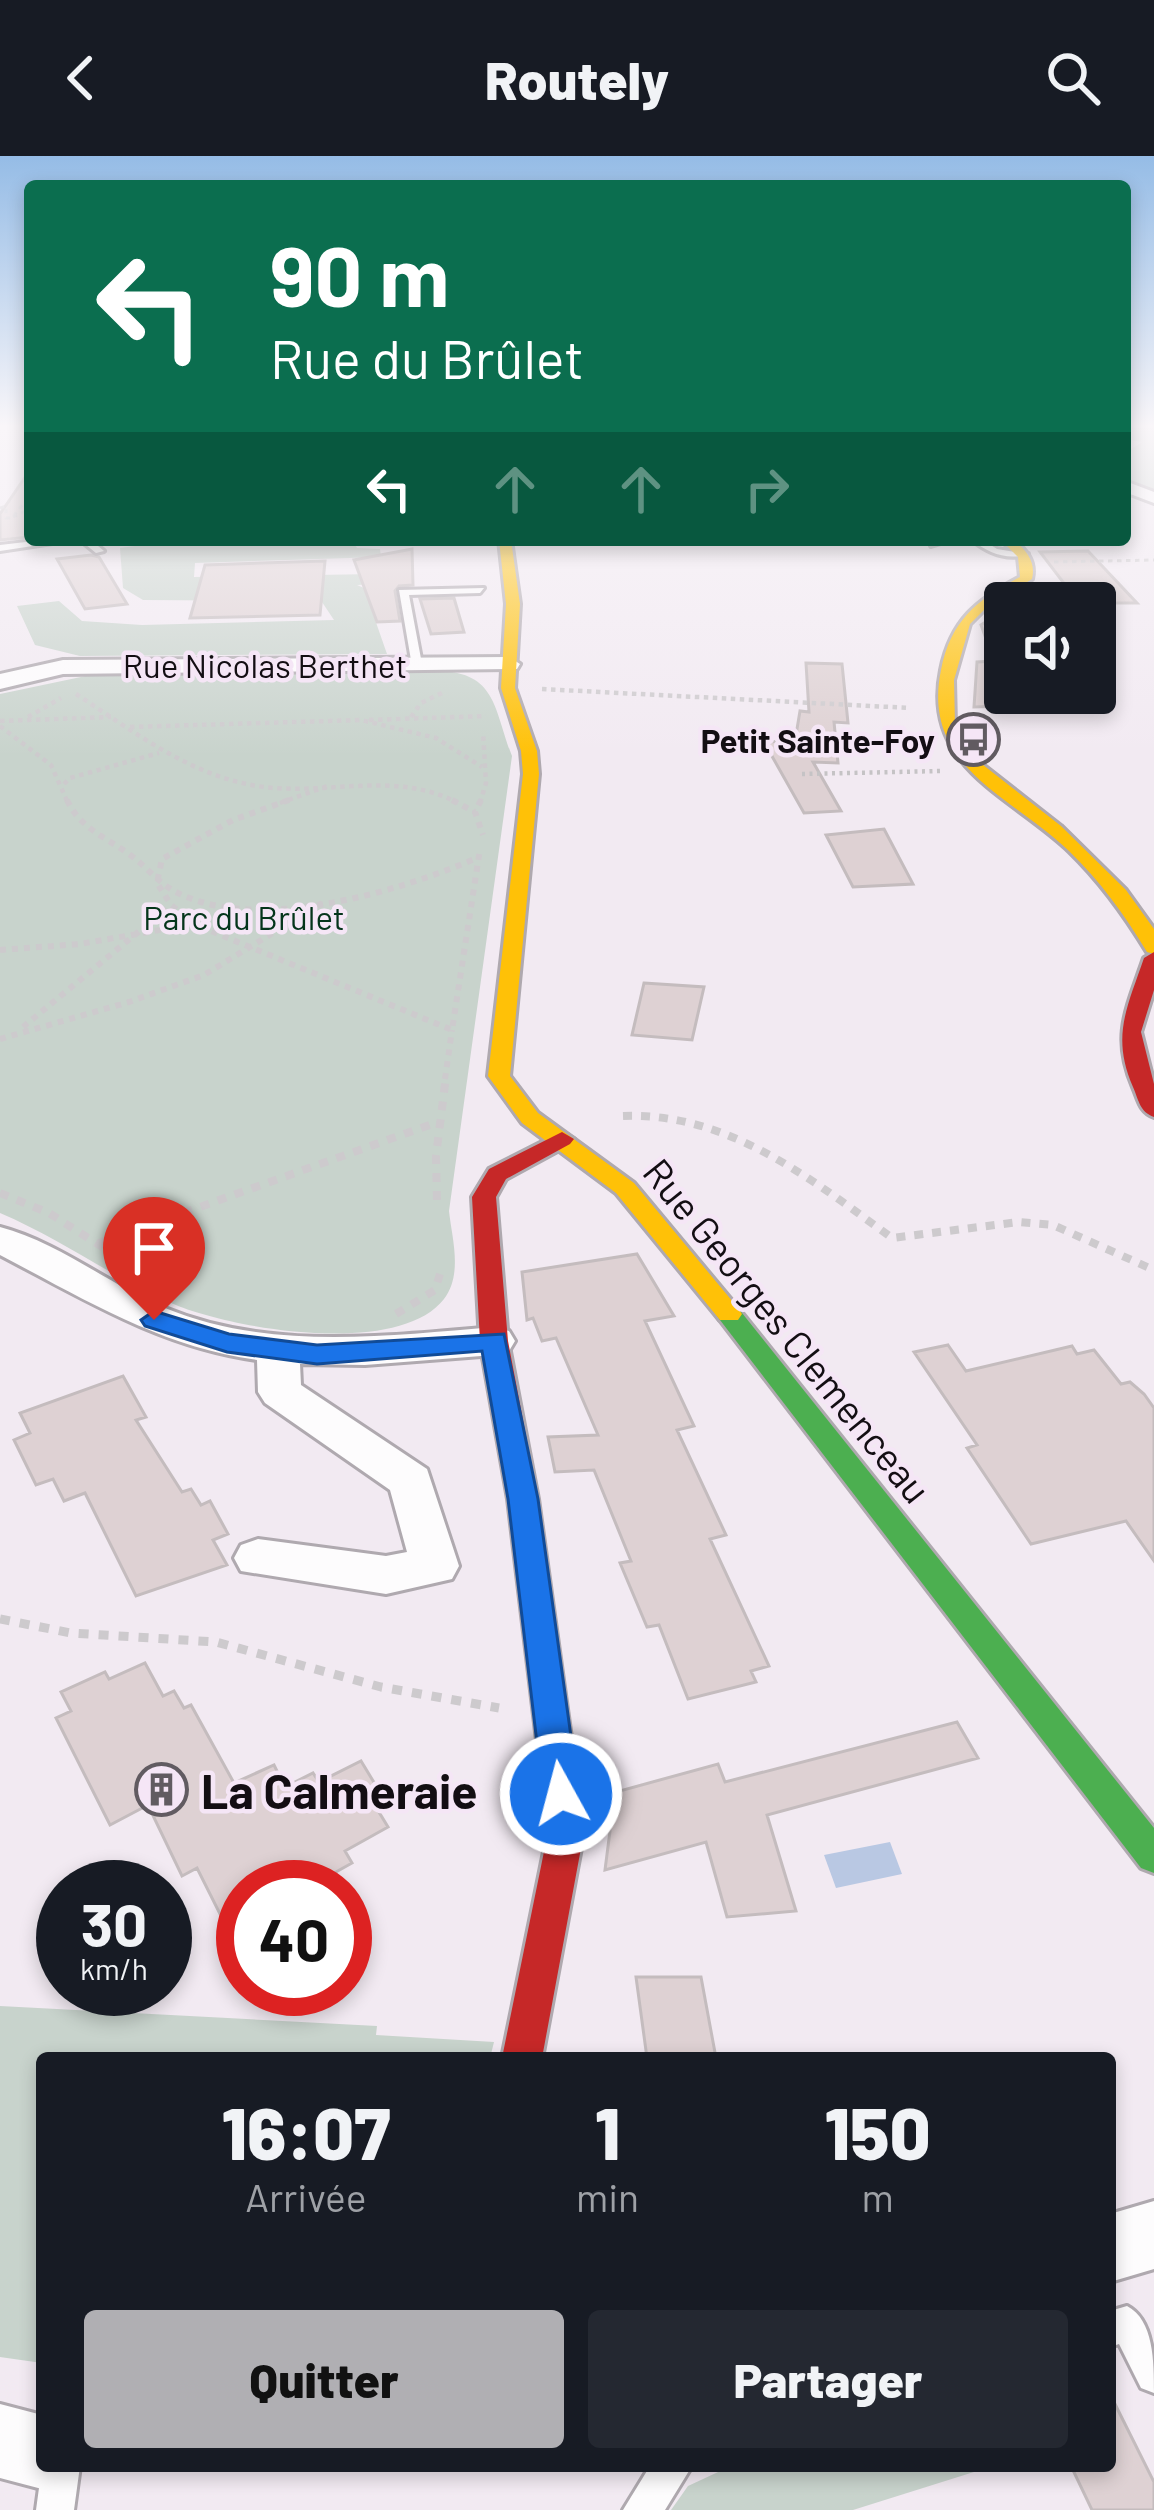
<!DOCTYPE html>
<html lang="fr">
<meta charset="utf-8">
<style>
body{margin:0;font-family:Barlow,sans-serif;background:#242831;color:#f1f3f6;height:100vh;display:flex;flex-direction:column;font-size:45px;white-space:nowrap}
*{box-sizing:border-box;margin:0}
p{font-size:39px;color:#9ea1a6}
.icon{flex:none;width:66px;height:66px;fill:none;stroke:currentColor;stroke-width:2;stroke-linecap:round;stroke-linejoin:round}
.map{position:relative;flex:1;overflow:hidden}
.drawer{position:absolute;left:36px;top:1896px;width:1080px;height:420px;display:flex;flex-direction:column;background:#171b24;border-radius:12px;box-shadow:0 6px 18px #0003}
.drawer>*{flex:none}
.guide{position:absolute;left:24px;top:24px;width:1107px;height:366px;border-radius:12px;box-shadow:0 6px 18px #0003;background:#0b6e4f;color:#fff;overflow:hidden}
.tools{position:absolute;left:984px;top:426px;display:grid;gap:24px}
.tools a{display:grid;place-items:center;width:132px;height:132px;border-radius:12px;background:#171b24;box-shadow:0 6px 18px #0003;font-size:60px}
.speed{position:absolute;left:36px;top:1704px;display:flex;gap:24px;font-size:60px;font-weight:700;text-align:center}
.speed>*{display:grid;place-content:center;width:156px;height:156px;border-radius:50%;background:#171b24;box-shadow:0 6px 18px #0003;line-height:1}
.speed small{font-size:30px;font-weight:400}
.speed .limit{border:18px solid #d22;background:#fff;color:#111}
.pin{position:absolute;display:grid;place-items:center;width:102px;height:102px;color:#fff;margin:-123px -51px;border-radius:50% 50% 50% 0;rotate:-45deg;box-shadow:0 0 12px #0007}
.pin .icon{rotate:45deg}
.me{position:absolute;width:132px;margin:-66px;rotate:353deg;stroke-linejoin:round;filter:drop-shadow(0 0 9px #0008)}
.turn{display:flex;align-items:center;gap:42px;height:252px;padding:0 48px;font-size:54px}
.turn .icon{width:156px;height:156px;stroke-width:2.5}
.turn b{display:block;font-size:84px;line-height:102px}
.lanes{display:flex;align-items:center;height:114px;padding:0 48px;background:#0003;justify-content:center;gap:60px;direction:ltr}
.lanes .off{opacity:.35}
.eta{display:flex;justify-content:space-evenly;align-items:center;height:204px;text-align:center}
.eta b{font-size:72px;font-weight:800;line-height:84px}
.button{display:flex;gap:24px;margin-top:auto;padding:24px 48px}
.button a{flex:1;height:138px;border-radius:12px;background:#b0afb3;color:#111;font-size:48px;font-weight:800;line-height:138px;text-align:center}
.button a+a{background:#242831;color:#f1f3f6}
header{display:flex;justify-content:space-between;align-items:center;height:156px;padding:0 48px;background:#171b24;font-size:54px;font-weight:800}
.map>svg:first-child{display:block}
</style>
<header><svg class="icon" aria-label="back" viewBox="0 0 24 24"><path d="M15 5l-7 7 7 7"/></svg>Routely<svg class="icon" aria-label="search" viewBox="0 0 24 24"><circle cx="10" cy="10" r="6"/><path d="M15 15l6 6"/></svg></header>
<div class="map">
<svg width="1154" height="2354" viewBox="0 0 1154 2354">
<rect width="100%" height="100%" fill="#f2eaf2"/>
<path fill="#c8d3cc" d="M1125,271H1154V339L1125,324V297L1142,286L1125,283Z
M140,384H352L357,392L380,393L381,401L195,407L194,421L375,418L378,428L357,429L364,432L387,498L80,500L35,489L17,450L59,445L82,465L142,469L334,464L322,446L313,445L143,444L123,432L120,392L142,389Z
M440,515C497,517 494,554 512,600L449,1055C452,1083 463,1118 444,1143C398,1202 230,1173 171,1147C112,1121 59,1082 0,1057V538L100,517Z
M0,1850L377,1870L376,1879L494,1886L490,1902H42V2207L0,2201Z
M731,2310H993L853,2354H671L688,2330Z"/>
<path fill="#b9c8e3" d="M890,1686L902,1718L836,1732L824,1699Z"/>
<path fill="#ded1d3" stroke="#c4bcbe" stroke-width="3" d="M30,314V381L0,384V358Z
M412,393L413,429L399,430L395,435L400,465L377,466L354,404Z
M1088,395L1137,447H1079L1040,396Z
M91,399L99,401L127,448L85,453L57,403Z
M325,405L320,459L190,462L205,409Z
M454,442L464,476L431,478L420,443Z
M1005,454V550L974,551L977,506L994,505L981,469Z
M806,507L842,508L848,567L834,566L838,607L813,606L841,655L804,657L764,586L795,585L800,555L809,556Z
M884,673L913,728L853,731L826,679Z
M644,827L704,831L692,884L632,879Z
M637,1098L674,1160L645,1165L694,1270L677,1274L726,1379L710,1383L769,1510L751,1515L756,1526L688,1543L659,1469L647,1471L620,1407L631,1405L594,1314L555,1316L548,1281L598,1279L556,1182L542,1185L533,1162L527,1164L522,1116Z
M948,1189L966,1215L1072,1190L1077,1198L1094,1194L1121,1228L1130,1226L1144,1238L1154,1252V1405L1126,1365L1031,1388L967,1292L977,1289L914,1196Z
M123,1220L146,1261L136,1264L182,1336L191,1333L201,1349L210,1345L228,1378L213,1384L227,1409L136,1440L85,1337L64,1345L53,1323L36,1329L14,1284L30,1277L20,1257Z
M145,1507L163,1540L174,1535L184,1552L191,1549L234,1627L274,1609L285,1631L313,1617L319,1626L361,1605L378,1633L368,1638L388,1671L345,1695L352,1707L309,1731H243V1748L221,1760L197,1712L182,1720L148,1649L110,1669L56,1562L71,1555L61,1536L105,1516L109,1523Z
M957,1566L978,1602L767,1659L796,1755L727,1761L706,1686L605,1714L610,1675L605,1639L718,1608L725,1626Z
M636,1821H701L716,1902H647Z
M1110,2238L1154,2326V2354H1092L1071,2310H1110Z"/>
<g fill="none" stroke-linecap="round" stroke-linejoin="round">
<defs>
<path id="lane" d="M43,384H72L0,395V389Z
M80,384H91L104,395L96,397Z
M937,384H951L931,390V386Z
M972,384H983L997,393L1028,398C1008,405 988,397 972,384Z
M484,432L480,437L409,439L422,508L412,510L399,434Z
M1127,2150C1154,2164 1154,2206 1154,2237L1141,2232L1119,2188L1110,2191V2155Z
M42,2310H80L74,2354H36Z
M650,2310H692L665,2354H623Z"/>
<path id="street" d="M1125,325L1154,336V347L1125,336Z
M509,501L520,508L517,513L63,518L0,533V518L63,504Z
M0,1071C58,1086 110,1129 165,1152C269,1195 385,1180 494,1171L509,1175L515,1185L509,1195L494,1199L365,1209L300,1208L301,1229L427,1313L459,1410L452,1423L386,1438L241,1415L234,1402L241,1389L258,1383L386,1400L407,1396L390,1334L265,1247L258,1236L257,1204C161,1191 84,1143 0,1099Z
M1154,2045V2113L1110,2126V2058Z
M0,2248L42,2259V2310H73L68,2322L42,2333L0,2322Z"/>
<path id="fast" d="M729,1149L738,1152L1154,1672V1717L1141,1712L720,1164L716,1158Z"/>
<path id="slow" d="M499,384H511L520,448L515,532L537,595L539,618L510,920L538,957L634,1027L738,1152L742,1158L738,1164H720L616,1037L522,967L488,920L523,618L521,595L501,532L506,448Z
M1001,384H1014C1027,395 1036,406 1032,423L987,451L970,468L954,524L955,570L978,605L1061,670L1126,734L1154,773V798L1147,796C1124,758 1101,726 1069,695C1010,639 921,611 941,514C951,464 977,444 1020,421L1018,401Z"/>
<path id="jam" d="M1154,796V834L1141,876L1154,928V961C1140,956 1139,945 1133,931C1111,880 1127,852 1144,802Z
M562,976L574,983L570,988L506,1023L496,1041L508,1185L538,1343L584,1676L542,1902H502L548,1676L508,1343L480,1185L472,1041L489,1013Z"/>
</defs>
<use href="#lane" stroke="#afa9af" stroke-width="6"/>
<use href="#street" stroke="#afa9af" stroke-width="6"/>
<use href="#fast" stroke="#afa9af" stroke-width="6"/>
<use href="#slow" stroke="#afa9af" stroke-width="6"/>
<use href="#jam" stroke="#afa9af" stroke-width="6"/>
<path stroke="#cdcacd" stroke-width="3" stroke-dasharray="4.5 4.5" stroke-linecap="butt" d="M0,352L6,350V362H12L23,348
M13,361L30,353
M1054,406L1154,404"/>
<path stroke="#cdcacd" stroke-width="4.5" stroke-dasharray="4.5 4.5" stroke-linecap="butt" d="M542,533L910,552
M76,538C133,575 189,619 257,630C325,641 394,613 458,647
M28,561L61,542
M411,561L421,547L446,535
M369,564L486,560
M0,565L111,561
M0,570L51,609L68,647
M130,571L361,564L436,582L482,611
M64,628L70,622L159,597
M280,647L328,630
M480,647L486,627L483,576"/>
<path stroke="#cdcacd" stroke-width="6" stroke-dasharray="6 6" stroke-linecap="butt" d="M67,644C80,672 105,681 129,698C147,711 160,729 180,738C262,777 401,735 479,701
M289,644L233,664L162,703L157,727L171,749L194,768L452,874L480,693
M452,644L475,656
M481,644L475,656L483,679
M0,794L80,788L194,768
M23,871L171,749
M0,883L129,846L204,819L322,747
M445,923L452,874"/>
<path stroke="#cdcacd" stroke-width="8" stroke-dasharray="9 9" stroke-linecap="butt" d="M623,960C728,956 811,1023 892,1082L1019,1066L1053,1069L1154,1114
M0,1037L49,1057L129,1108
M437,1044L436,1000L446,920
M99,1087L435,967
M396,1158L435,1134L440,1118"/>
<path stroke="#cdcacd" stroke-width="9" stroke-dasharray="10 10" stroke-linecap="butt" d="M0,1463L71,1477L216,1486L381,1531L499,1552"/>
<use href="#lane" fill="#fdfcfd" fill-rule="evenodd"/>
<use href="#street" fill="#fdfcfd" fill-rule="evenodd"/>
<use href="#fast" fill="#4caf50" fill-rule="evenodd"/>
<use href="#slow" fill="#ffc107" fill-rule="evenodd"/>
<use href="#jam" fill="#c62828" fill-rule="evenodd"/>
<path stroke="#c5c3c5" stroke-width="4.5" stroke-dasharray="3 4.5" stroke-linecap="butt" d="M802,618L942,615"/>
</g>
<linearGradient id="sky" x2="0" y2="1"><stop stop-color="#95bce6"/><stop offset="0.45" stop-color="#f9f6f9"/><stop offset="1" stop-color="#f9f6f9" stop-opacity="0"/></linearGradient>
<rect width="1154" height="600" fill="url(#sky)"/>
<path fill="#1a73e8" stroke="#114b97" stroke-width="3" d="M154,1155L229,1178L317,1189L504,1178L538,1343L579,1638L573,1650L561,1654L548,1650L543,1638L508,1343L482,1195L317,1208L227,1196L145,1170L141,1164Z"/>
<defs>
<symbol id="bus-ring" viewBox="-11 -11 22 22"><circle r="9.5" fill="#f5e6f6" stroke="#615b61" stroke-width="1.5"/><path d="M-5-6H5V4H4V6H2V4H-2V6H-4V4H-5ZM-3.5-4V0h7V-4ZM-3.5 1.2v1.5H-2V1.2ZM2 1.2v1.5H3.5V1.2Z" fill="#615b61"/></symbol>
<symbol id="building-ring" viewBox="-11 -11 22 22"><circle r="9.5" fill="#f5e6f6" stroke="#615b61" stroke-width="1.5"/><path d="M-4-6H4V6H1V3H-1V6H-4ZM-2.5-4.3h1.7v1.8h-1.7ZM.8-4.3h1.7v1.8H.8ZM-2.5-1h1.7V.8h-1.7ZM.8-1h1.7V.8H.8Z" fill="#615b61"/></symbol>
</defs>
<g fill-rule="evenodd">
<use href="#bus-ring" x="944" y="554" width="59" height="59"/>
<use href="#building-ring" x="132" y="1604" width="59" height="59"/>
</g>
<g text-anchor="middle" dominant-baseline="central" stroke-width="9" stroke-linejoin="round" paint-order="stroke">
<g font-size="33" fill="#130e13" stroke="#f5e6f6">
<text x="265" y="509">Rue Nicolas Berthet</text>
</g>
<g font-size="33" font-weight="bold" fill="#130e13" stroke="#f5e6f6" text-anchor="end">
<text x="935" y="584">Petit Sainte-Foy</text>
</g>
<g font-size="33" fill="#05351b" stroke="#f5e6f6">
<text x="244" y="761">Parc du Brûlet</text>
</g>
<g font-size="39" fill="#130e13" stroke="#f5e6f6">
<text transform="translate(788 1174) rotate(51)">Rue Georges Clemenceau</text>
</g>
<g font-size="48" font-weight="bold" fill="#130e13" stroke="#f5e6f6" text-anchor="start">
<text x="201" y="1634">La Calmeraie</text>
</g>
</g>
</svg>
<div class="tools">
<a><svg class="icon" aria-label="sound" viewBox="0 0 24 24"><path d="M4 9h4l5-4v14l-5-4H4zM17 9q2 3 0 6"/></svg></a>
</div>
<div class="speed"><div>30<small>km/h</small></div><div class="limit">40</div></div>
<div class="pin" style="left:154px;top:1164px;background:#d93025"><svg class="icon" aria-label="arrive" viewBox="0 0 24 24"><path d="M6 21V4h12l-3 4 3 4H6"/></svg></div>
<svg class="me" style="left:561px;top:1638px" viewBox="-20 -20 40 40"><circle r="17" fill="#1a73e8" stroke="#fff" stroke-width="3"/><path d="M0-11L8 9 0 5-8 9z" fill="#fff"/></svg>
<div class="guide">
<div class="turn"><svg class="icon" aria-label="left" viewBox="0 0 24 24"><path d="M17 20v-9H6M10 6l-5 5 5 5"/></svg><div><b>90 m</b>Rue du Brûlet</div></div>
<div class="lanes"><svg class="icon" aria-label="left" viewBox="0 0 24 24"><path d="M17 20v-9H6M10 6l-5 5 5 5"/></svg><svg class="icon off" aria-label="ahead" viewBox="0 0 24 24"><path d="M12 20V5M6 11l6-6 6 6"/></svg><svg class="icon off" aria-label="ahead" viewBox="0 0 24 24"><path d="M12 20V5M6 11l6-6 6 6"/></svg><svg class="icon off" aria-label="right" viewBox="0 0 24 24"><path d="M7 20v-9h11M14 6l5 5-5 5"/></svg></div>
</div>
<section class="drawer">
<div class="eta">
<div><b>16:07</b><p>Arrivée</p></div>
<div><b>1</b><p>min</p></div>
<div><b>150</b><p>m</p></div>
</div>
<div class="button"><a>Quitter</a><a>Partager</a></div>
</section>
</div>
